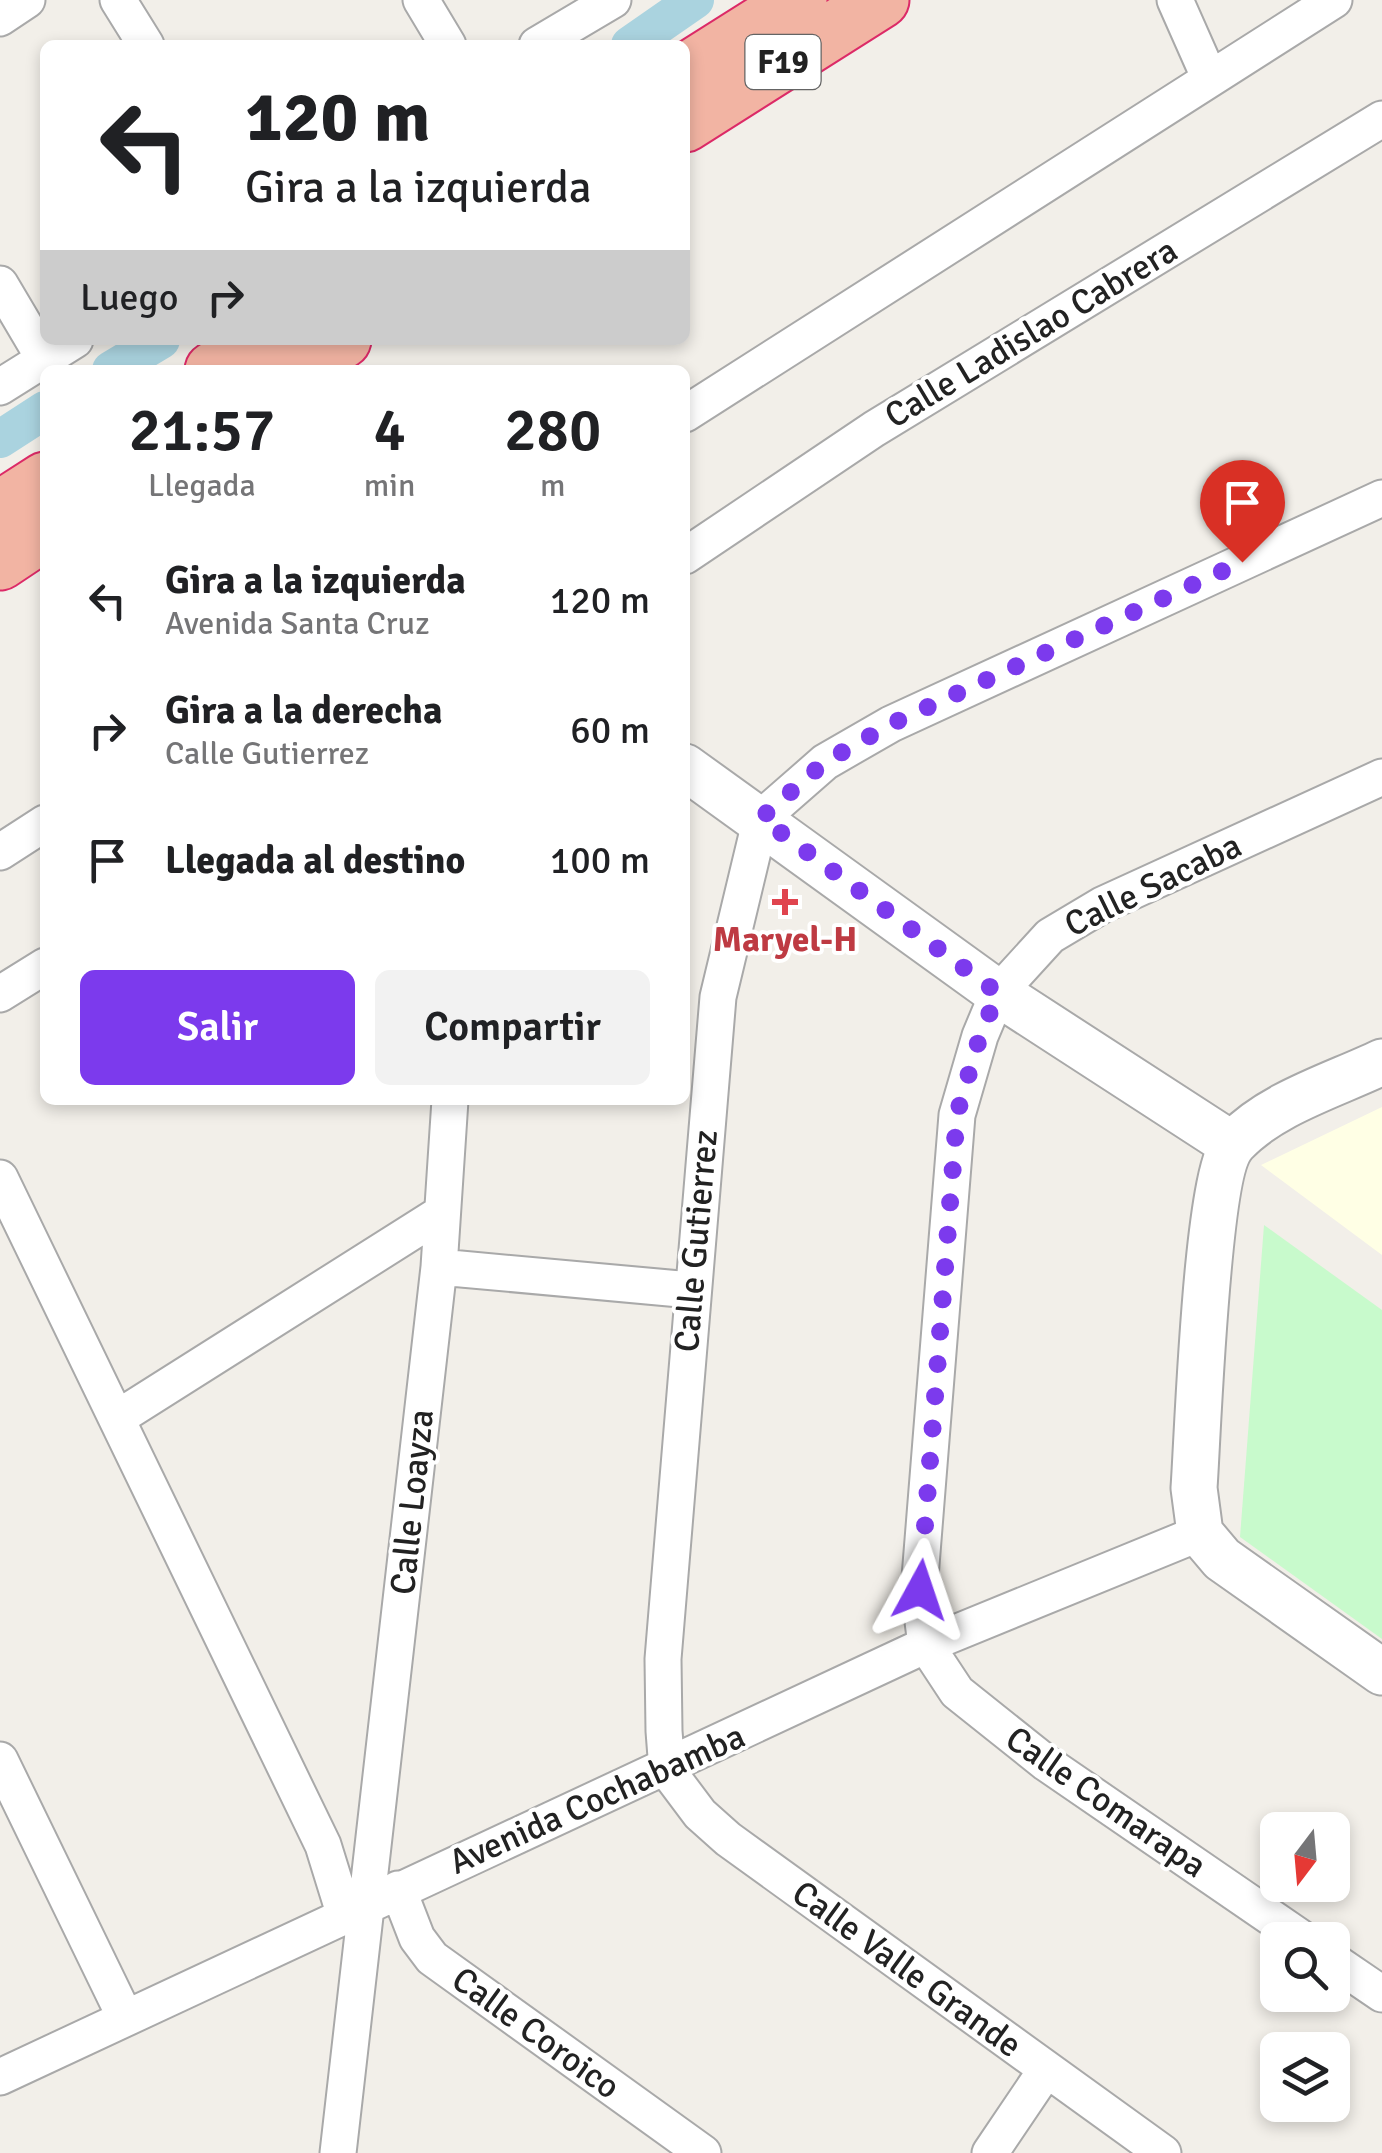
<!DOCTYPE html>
<html lang="es">
<style>
body{margin:0;font-family:Signika,sans-serif;background:#f2f2f2;color:#202124;height:100vh;display:flex;flex-direction:column;font-size:38px;white-space:nowrap}
*{box-sizing:border-box;margin:0}
p{font-size:32px;color:#757577}
.icon{flex:none;width:55px;height:55px;fill:none;stroke:currentColor;stroke-width:2;stroke-linecap:round;stroke-linejoin:round}
.map{position:relative;flex:1;overflow:hidden}
.sheet{position:absolute;left:40px;top:365px;width:650px;height:740px;display:flex;flex-direction:column;background:#fff;border-radius:15px;box-shadow:0 5px 15px #0003}
.sheet>*{flex:none}
.banner{position:absolute;left:40px;top:40px;width:650px;height:305px;border-radius:15px;box-shadow:0 5px 15px #0003;background:#fff;color:#202124;overflow:hidden}
.needle{width:65px;rotate:196deg}
.buttons{position:absolute;left:1260px;top:1812px;display:grid;gap:20px}
.buttons a{display:grid;place-items:center;width:90px;height:90px;border-radius:15px;background:#fff;box-shadow:0 5px 15px #0003;font-size:50px}
.pin{position:absolute;display:grid;place-items:center;width:85px;height:85px;color:#fff;margin:-102px -42px;border-radius:50% 50% 50% 0;rotate:-45deg;box-shadow:0 0 10px #0007}
.pin .icon{rotate:45deg}
.me{position:absolute;width:110px;margin:-55px;rotate:5deg;stroke-linejoin:round;filter:drop-shadow(0 0 8px #0008)}
.turn{display:flex;align-items:center;gap:35px;height:210px;padding:0 40px;font-size:45px}
.turn .icon{width:130px;height:130px;stroke-width:2.5}
.turn b{display:block;font-size:70px;line-height:85px}
.then{display:flex;align-items:center;height:95px;padding:0 40px;background:#0003;gap:20px;font-size:38px}
.eta{display:flex;justify-content:space-evenly;align-items:center;height:170px;text-align:center}
.eta b{font-size:60px;font-weight:600;line-height:70px}
.action{display:flex;gap:20px;margin-top:auto;padding:20px 40px}
.action a{flex:1;height:115px;border-radius:15px;background:#7c3aed;color:#fff;font-size:40px;font-weight:600;line-height:115px;text-align:center}
.action a+a{background:#f2f2f2;color:#202124}
ul{padding:0;list-style:none}
li{display:flex;align-items:center;gap:30px;height:130px;padding:0 40px}
li div{flex:1}
li b{display:block;font-size:38px}
li em{font-style:normal}
.map>svg:first-child{display:block}
</style>
<div class="map">
<svg width="1382" height="2153" viewBox="0 0 1382 2153">
<rect width="100%" height="100%" fill="#f2efe9"/>
<path fill="#ffffe5" d="M1382,1107V1255L1261,1165Z"/>
<path fill="#c8facc" d="M1264,1225L1382,1310V1639L1240,1537Z"/>
<g fill="none" stroke-linecap="round" stroke-linejoin="round">
<path stroke="#aad3df" stroke-width="38" d="M630,45L695,0
M111,370L161,340
M0,439L45,410"/>
<defs>
<path id="minor" d="M118,0L146,45
M421,0L448,45
M1175,0L1210,79
M0,18L27,0
M537,45L613,0
M0,284L45,360
M0,387L75,340
M685,414L1334,0
M685,556L874,429L1382,119
M0,852L45,823
M0,994L45,966
M0,1178L323,1845L345,1916
M439,1267L691,1290
M119,1417L440,1214
M0,1760L125,2017
M398,1889L417,1938L432,1958L703,2153
M1304,1940L1046,1763L957,1692L926,1645L919,1590L957,1115L980,1036L998,993L1050,936L1102,905L1382,777
M1332,1960L1382,1994
M0,2077L926,1645L1200,1533
M338,2153L439,1267L450,1100
M990,2153L1046,2070
M1163,2153L728,1839L700,1814L667,1770L664,1731L663,1659L718,997L761,818L825,762L891,724L1382,498"/>
<path id="tertiary" d="M685,767L998,993L1231,1144
M1382,1062C1334,1085 1272,1103 1235,1142C1206,1171 1198,1433 1194,1488L1200,1533L1222,1559L1382,1672"/>
<path id="trunk" d="M685,72L799,0
M685,124L881,0
M213,370L260,340
M296,370L343,340
M0,509L45,480
M0,562L45,532"/>
</defs>
<use href="#minor" stroke="#a9a9a9" stroke-width="39"/>
<use href="#tertiary" stroke="#a9a9a9" stroke-width="49"/>
<use href="#trunk" stroke="#dc2a67" stroke-width="59"/>
<use href="#minor" stroke="#fff" stroke-width="35"/>
<use href="#tertiary" stroke="#fff" stroke-width="45"/>
<use href="#trunk" stroke="#f2b4a3" stroke-width="55"/>
</g>
<g fill="none" stroke-linecap="round" stroke-linejoin="round">
<path stroke="#7c3aed" stroke-width="18" stroke-dasharray="0 32.4" d="M920,1590L957,1114L980,1036L998,993L761,818L825,762L891,724L1242,562"/>
</g>
<path fill="#e0444e" stroke="#fff" stroke-width="4" d="M780 887h10v10h10v10h-10v10h-10v-10h-10v-10h10z"/>
<g text-anchor="middle" dominant-baseline="central" stroke-width="8" stroke-linejoin="round" paint-order="stroke">
<rect fill="#fff" stroke="#646464" stroke-width="2.5" x="745.5" y="35" width="75" height="54" rx="8"/>
<g font-size="32" font-weight="bold" fill="#222">
<text x="783" y="62">F19</text>
</g>
<g font-size="35" fill="#222" stroke="#fff">
<text transform="translate(1031 333) rotate(-31)">Calle Ladislao Cabrera</text>
<text transform="translate(1153 885) rotate(-26)">Calle Sacaba</text>
<text transform="translate(696 1241) rotate(-85)">Calle Gutierrez</text>
<text transform="translate(412 1502) rotate(-84)">Calle Loayza</text>
<text transform="translate(597 1799) rotate(-24)">Avenida Cochabamba</text>
<text transform="translate(1106 1802) rotate(35)">Calle Comarapa</text>
<text transform="translate(907 1969) rotate(36)">Calle Valle Grande</text>
<text transform="translate(536 2033) rotate(36)">Calle Coroico</text>
</g>
<g font-size="35" font-weight="bold" fill="#be3a42" stroke="#fff">
<text x="785" y="939">Maryel-H</text>
</g>
</g>
</svg>
<div class="buttons">
<a><svg class="needle" viewBox="-14 -14 28 28"><path d="M0-13l5 13h-10z" fill="#e53935"/><path d="M0 13l5-13h-10z" fill="#757577"/></svg></a>
<a><svg class="icon" aria-label="search" viewBox="0 0 24 24"><circle cx="10" cy="10" r="6"/><path d="M15 15l6 6"/></svg></a>
<a><svg class="icon" aria-label="layers" viewBox="0 0 24 24"><path d="M12 4l9 5-9 5-9-5zM3 14l9 5 9-5"/></svg></a>
</div>
<div class="pin" style="left:1242px;top:562px;background:#d93025"><svg class="icon" aria-label="arrive" viewBox="0 0 24 24"><path d="M6 21V4h12l-3 4 3 4H6"/></svg></div>
<svg class="me" style="left:920px;top:1590px" viewBox="-20 -20 40 40"><path d="M0-17L14 15 0 8-14 15z" fill="#7c3aed" stroke="#fff" stroke-width="4"/></svg>
<div class="banner">
<div class="turn"><svg class="icon" aria-label="left" viewBox="0 0 24 24"><path d="M17 20v-9H6M10 6l-5 5 5 5"/></svg><div><b>120 m</b>Gira a la izquierda</div></div>
<div class="then">Luego<svg class="icon" aria-label="right" viewBox="0 0 24 24"><path d="M7 20v-9h11M14 6l5 5-5 5"/></svg></div>
</div>
<section class="sheet">
<div class="eta">
<div><b>21:57</b><p>Llegada</p></div>
<div><b>4</b><p>min</p></div>
<div><b>280</b><p>m</p></div>
</div>
<ul>
<li><svg class="icon" aria-label="left" viewBox="0 0 24 24"><path d="M17 20v-9H6M10 6l-5 5 5 5"/></svg><div><b>Gira a la izquierda</b><p>Avenida Santa Cruz</p></div><em>120 m</em></li>
<li><svg class="icon" aria-label="right" viewBox="0 0 24 24"><path d="M7 20v-9h11M14 6l5 5-5 5"/></svg><div><b>Gira a la derecha</b><p>Calle Gutierrez</p></div><em>60 m</em></li>
<li><svg class="icon" aria-label="arrive" viewBox="0 0 24 24"><path d="M6 21V4h12l-3 4 3 4H6"/></svg><div><b>Llegada al destino</b></div><em>100 m</em></li>
</ul>
<div class="action"><a>Salir</a><a>Compartir</a></div>
</section>
</div>
